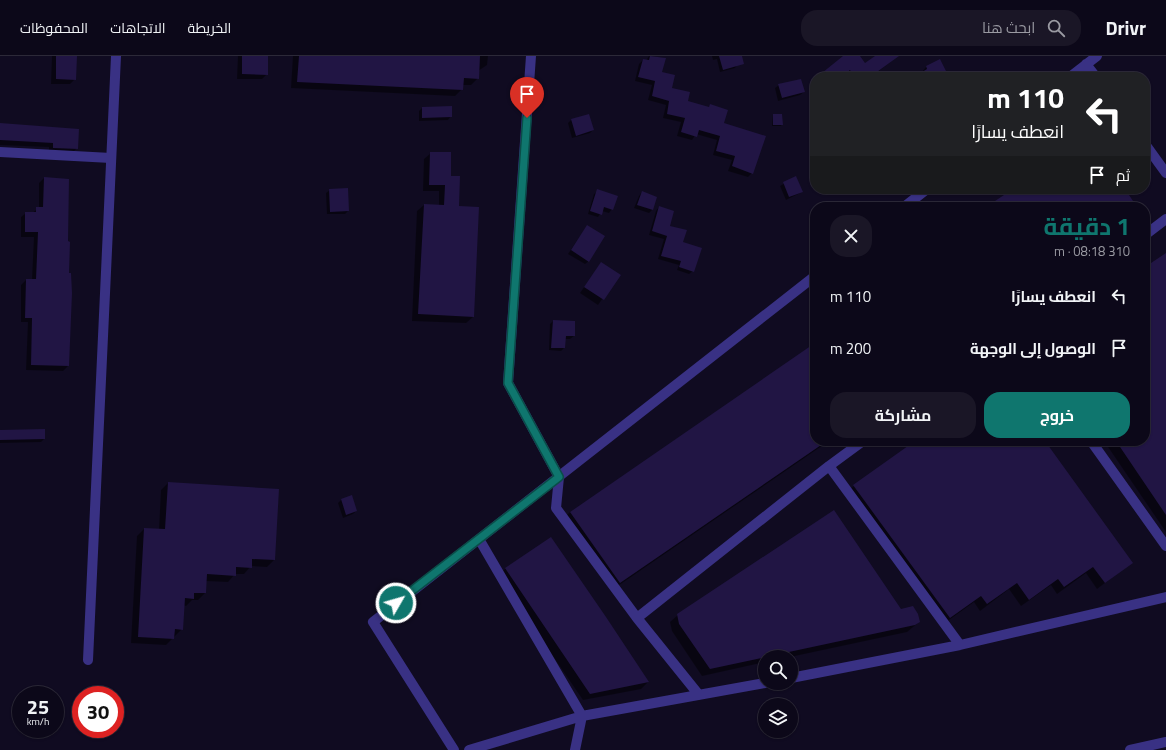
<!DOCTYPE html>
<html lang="ar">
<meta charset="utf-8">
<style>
body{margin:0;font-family:"Titillium Web",Cairo,sans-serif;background:#1a1626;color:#f1f3f6;direction:rtl;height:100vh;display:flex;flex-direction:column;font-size:15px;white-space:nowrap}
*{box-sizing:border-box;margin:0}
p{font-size:13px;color:#9a9aa2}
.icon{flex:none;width:22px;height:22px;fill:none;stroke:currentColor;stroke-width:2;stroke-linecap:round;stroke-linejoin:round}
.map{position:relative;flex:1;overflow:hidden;direction:ltr}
.sheet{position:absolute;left:810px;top:146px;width:340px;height:244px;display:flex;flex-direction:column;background:#0c0819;border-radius:16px;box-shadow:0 1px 3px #0004,0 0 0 1px #2c2938;direction:rtl}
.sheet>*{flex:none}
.hud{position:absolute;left:810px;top:16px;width:340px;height:122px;border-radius:16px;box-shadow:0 1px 3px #0004,0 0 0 1px #2c2938;direction:rtl;background:#202124;color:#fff;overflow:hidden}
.fabs{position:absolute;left:758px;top:594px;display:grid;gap:8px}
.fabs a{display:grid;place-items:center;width:40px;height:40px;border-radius:50%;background:#0c0819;box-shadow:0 1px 3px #0004,0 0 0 1px #2c2938;font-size:20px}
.speed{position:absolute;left:12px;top:630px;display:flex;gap:8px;font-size:20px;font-weight:700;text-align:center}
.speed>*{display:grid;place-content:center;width:52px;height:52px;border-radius:50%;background:#0c0819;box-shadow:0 1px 3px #0004,0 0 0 1px #2c2938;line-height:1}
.speed small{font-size:10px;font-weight:400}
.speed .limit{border:6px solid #d22;background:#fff;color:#111}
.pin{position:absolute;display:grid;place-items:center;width:34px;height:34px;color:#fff;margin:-41px -17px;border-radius:50% 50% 50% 0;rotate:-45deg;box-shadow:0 0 4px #0007}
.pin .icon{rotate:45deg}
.me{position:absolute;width:44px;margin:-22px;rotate:52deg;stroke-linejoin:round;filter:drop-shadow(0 0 3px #0008)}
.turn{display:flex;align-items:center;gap:14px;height:84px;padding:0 20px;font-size:18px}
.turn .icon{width:52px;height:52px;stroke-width:2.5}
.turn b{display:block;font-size:28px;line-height:34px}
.then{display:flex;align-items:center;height:38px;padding:0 20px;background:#0003;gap:8px;font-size:15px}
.round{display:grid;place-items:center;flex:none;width:42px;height:42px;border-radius:16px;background:#1a1626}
.summary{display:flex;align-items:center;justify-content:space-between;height:68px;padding:0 20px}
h1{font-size:24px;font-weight:700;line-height:30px;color:#0f766e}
.cta{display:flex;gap:8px;margin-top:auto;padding:8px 20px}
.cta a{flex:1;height:46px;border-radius:16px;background:#0f766e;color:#fff;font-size:16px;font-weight:700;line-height:46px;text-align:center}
.cta a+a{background:#1a1626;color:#f1f3f6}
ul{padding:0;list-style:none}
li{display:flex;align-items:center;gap:12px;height:52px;padding:0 20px}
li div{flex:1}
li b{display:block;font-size:15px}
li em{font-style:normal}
header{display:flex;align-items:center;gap:24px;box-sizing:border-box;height:56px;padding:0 20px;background:#0c0819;border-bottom:1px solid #2c2938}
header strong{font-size:19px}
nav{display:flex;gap:22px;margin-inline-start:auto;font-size:14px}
.search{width:280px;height:36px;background:#1a1626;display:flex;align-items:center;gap:10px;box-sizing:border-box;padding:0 14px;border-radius:16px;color:#9a9aa2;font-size:15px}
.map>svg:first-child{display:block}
</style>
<header>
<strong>Drivr</strong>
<div class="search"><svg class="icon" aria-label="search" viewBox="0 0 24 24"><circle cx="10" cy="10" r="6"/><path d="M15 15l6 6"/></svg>ابحث هنا</div>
<nav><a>الخريطة</a><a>الاتجاهات</a><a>المحفوظات</a></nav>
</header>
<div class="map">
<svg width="1166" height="694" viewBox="0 0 1166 694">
<rect width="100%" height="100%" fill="#100b21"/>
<path fill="#0007" d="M52,0H76L75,23L70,28H51Z
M238,0H267V18L262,23H237Z
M293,0H488L487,9L478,15V22L471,29H462V33L455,40L291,32Z
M649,0L665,2L661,16L670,33L687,46L708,52L710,50L752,117L748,121L728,115L732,104L713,99L717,84L696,78L692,84L677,80L681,66L663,62L666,49L648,44L652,29L635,25L639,8L643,4L646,5Z
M712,0H735L737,9L735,12L720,16L717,3L713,4Z
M846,0H859L865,8L877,0H890L893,4L871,21H819Z
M940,4L946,17L943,20L917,21L924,16L923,15L926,11Z
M779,29L804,36L800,39L778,45L775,32Z
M422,52L451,60L448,64L419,65V55Z
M773,59L782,68L781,70H772Z
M571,64L593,74L590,77L572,82L568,67Z
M0,68L77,92L72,97L49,96V91L0,89Z
M431,97L450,121L458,151L473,261L466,267L412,265L417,155L424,149L439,150V135H423L424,103Z
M796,121L802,136L786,144L780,130Z
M44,122L68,218L70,237L68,310L63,315L26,314L28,266H21V229L26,224H32L34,181H21V161L26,157H32L39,152V127Z
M330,134L348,155L345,158H327L326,137Z
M598,135L612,153L609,157L602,155L598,161L588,158L594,138Z
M642,136L656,141L652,154L649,157L634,152L639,140Z
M659,151L668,170L682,186L693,215L689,218L677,214L679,209L658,203L664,183L649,179L656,155Z
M587,170L589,205L585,208L568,198Z
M1166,198V476L1104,385H1145V212Z
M601,207L619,219L598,249L580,237Z
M553,265L574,280L570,283H565L564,292L561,295L549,294L550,268Z
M815,289V385H829L612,534L563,463L570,456Z
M0,375L44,383L41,386L0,387Z
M917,385H1044L1131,507L1097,533L1086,517L1057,538L1051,529L1021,550L1009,533L980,555L974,546L942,569L847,436L854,430Z
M168,427L274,504L267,511L251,510L244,518H235L228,526L206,525L205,537L198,544H192L186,550L183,549L182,573L166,589L131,587L137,480L144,473L159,474L161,434Z
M352,440L356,455L353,458L343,462L338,447L341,444Z
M551,482L648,626L641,633L583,644L498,520L505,513Z
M900,554L919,566L907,576L790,601H765V606L702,620L672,575L670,566L678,559Z"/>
<path fill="#211544" d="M56,0H77L76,24L56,23Z
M242,0H268V19L242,18Z
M299,0H480L479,23L464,22L463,34L297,26Z
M650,0L666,2L662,16L675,19L672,32L690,36L688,45L709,51L710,48L728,54L724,67L766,80L753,118L732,110L735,100L716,95L720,80L699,74L697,81L681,76L685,62L667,58L669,45L652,40L655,25L638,21L643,3L649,4Z
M719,0H742L744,8L723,14Z
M843,0H860L865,7L875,0H899L870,21H854L850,14L841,21H817Z
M940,3L947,17L939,21H914L927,13L926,10Z
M801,23L805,36L782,42L778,28Z
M452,50V61L422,62V51Z
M589,58L594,74L576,80L571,63Z
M773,58H782L783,69H773Z
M0,67L79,73L78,93L53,92V87L0,84Z
M430,96H451V120H460L459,150L479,151L474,261L418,258L424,148L444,149L445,129H429Z
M796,120L803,136L789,141L783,126Z
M44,121L69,123L68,185L70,186L69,217H71L72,237L69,310L31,309L32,262H25L26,223H36L38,176H25V156H36V151H43Z
M348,132L349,155L330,156L329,133Z
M597,133L618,140L613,154L604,151L602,159L590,155Z
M1013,133H1125L1137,151H986Z
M642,135L657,141L653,154L637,149Z
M659,150L674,155L670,170L687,174L683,186L702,192L694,216L679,211L681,205L661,200L667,180L652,175Z
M587,169L605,180L589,206L571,194Z
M1166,197V459L1116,385H1145V211Z
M601,206L621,219L604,244L584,231Z
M553,264L575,265V280H566L565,292H551Z
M815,287V385H827L620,527L570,456Z
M45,373V383L0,384V374Z
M915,385H1045L1133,507L1105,527L1093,511L1064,531L1058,523L1029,544L1017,527L987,548L981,540L950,562L853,429Z
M168,426L279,433L275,504L252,503V512L236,511V520L207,518L206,537H194V543L185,542L183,574L175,573L174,583L138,581L144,472L165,473Z
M352,439L357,455L346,459L341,443Z
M834,454L901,553L913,550L918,558L920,566L915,569L710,613L679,568L677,558Z
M551,481L606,561L649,626L590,638L505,512Z"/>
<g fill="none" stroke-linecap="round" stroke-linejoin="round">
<path stroke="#393184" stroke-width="10" d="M531,0L508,327L559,421L556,452L637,562
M1086,8L1096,21
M1070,21L1097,0
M1145,88L1166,117
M0,96L111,102
M904,151L927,133
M1145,179L1166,163
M1091,385L1166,490
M829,410L960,589
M479,483L582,660L575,694
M88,604L116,0
M791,622L960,589L1166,541
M699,639L637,562L829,410L863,385
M454,694L373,566L815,220
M469,694L582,660L765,627
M1130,694L1166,686"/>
</g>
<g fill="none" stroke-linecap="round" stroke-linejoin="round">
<defs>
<path id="route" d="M396,547L559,421L508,327L527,62"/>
</defs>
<use href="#route" stroke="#0a4d48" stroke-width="10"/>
<use href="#route" stroke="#0f766e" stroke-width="7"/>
</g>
</svg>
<div class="fabs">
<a><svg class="icon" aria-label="search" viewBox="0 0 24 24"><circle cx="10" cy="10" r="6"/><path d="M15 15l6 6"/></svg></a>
<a><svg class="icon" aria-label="layers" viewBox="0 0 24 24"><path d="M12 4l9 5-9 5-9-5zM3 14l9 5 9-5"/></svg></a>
</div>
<div class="speed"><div>25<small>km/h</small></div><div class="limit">30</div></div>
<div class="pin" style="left:527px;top:62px;background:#d93025"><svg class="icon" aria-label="arrive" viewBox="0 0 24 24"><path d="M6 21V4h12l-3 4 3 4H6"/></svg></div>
<svg class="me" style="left:396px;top:547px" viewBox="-20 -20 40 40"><circle r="17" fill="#0f766e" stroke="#fff" stroke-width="3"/><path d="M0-11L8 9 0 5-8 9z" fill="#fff"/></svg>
<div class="hud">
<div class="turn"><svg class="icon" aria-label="left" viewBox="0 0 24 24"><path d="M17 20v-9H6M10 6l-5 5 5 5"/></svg><div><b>110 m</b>انعطف يسارًا</div></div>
<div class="then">ثم<svg class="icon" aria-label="arrive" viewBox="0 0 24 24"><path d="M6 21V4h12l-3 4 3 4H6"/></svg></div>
</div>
<section class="sheet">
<div class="summary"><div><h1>1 دقيقة</h1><p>310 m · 08:18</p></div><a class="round"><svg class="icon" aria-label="close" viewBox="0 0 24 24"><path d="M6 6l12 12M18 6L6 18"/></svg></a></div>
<ul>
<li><svg class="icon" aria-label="left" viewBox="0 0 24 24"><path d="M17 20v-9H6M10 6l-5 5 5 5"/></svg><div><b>انعطف يسارًا</b></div><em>110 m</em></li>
<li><svg class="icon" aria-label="arrive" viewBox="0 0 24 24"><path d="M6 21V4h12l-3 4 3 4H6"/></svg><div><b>الوصول إلى الوجهة</b></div><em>200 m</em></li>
</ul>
<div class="cta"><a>خروج</a><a>مشاركة</a></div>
</section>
</div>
